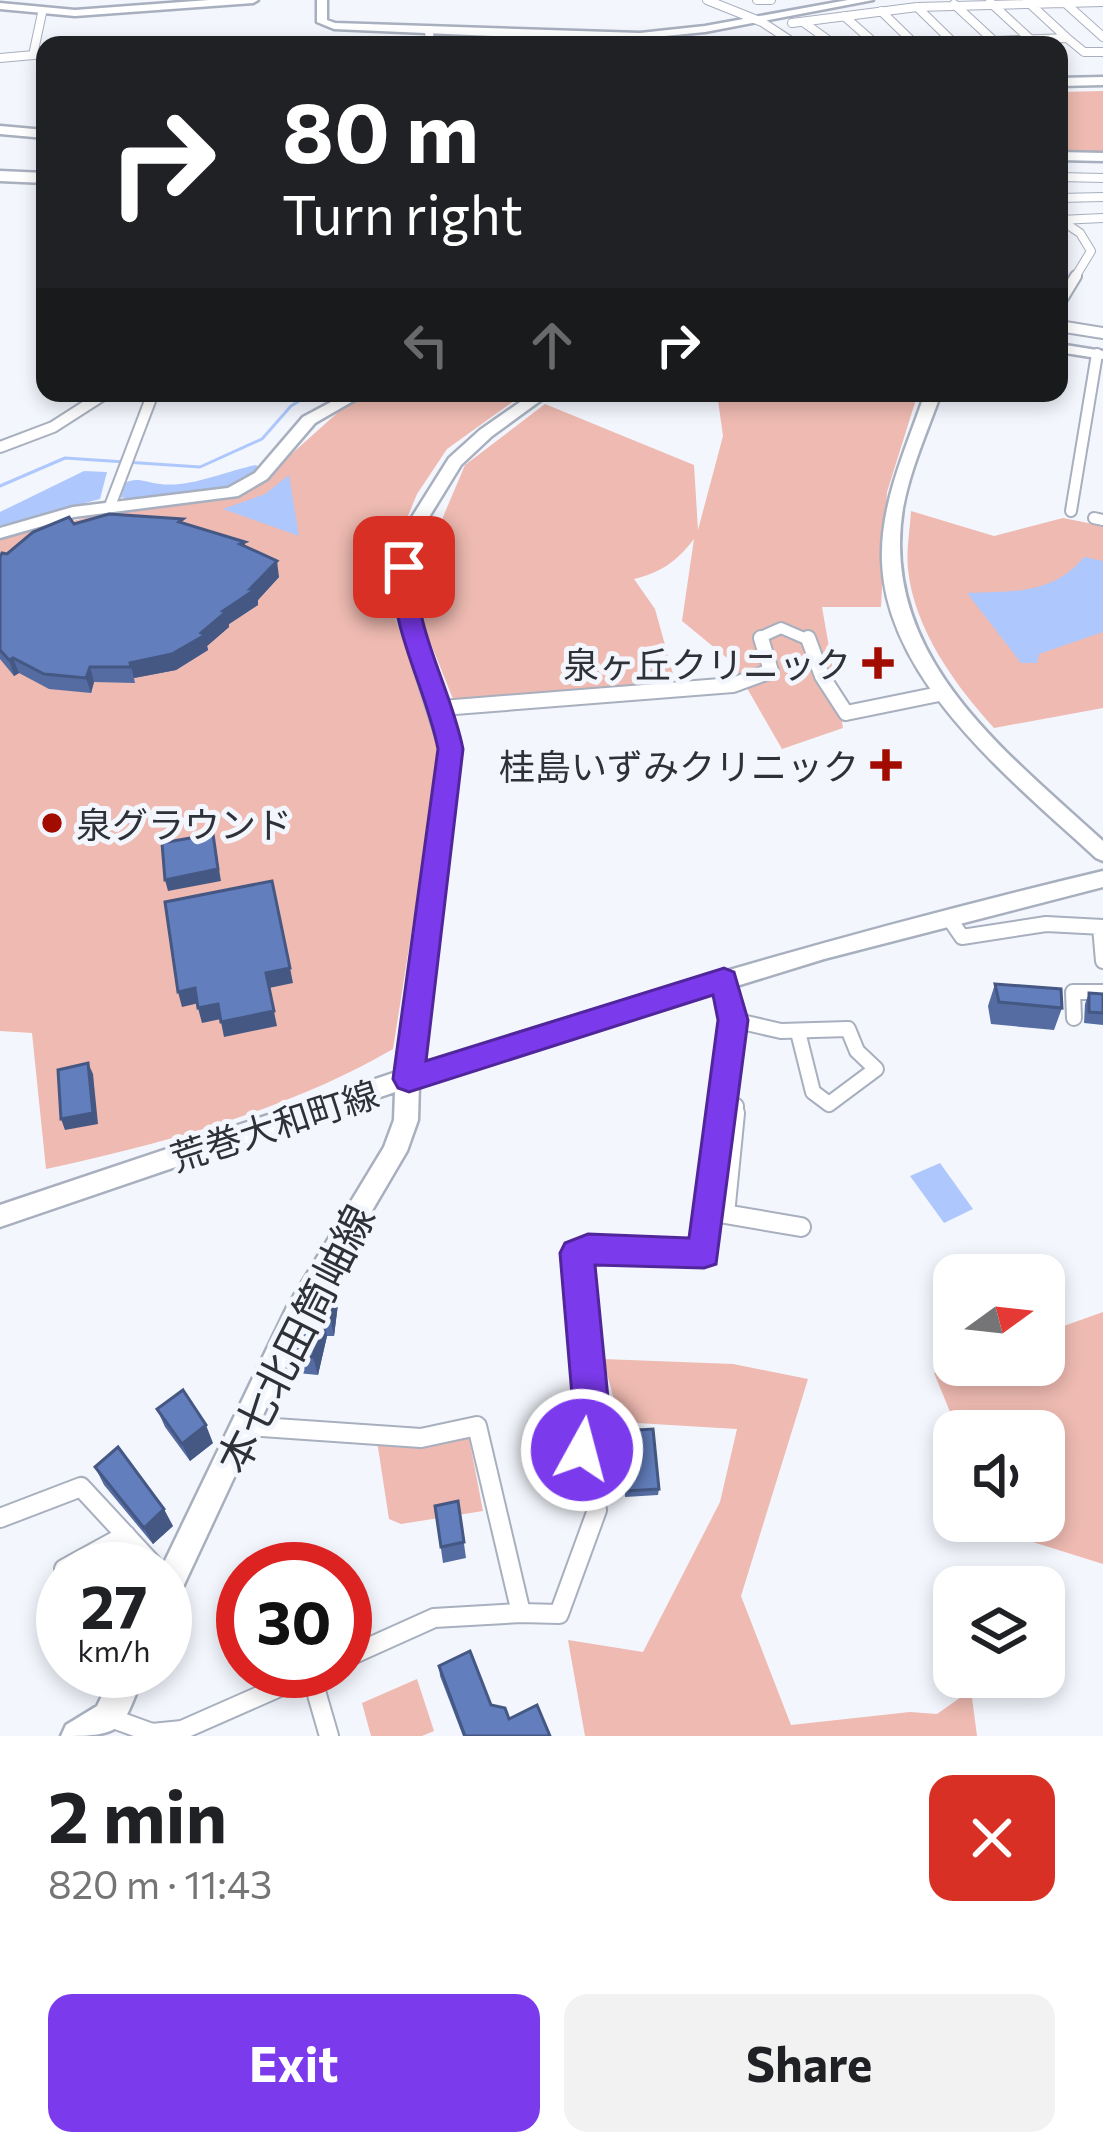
<!DOCTYPE html>
<meta charset="utf-8">
<style>
body{margin:0;font-family:Commissioner,"Noto Sans JP",sans-serif;background:#f2f2f2;color:#202124;height:100vh;display:flex;flex-direction:column;font-size:45px;white-space:nowrap}
*{box-sizing:border-box;margin:0}
p{font-size:39px;color:#757577}
.icon{flex:none;width:66px;height:66px;fill:none;stroke:currentColor;stroke-width:2;stroke-linecap:round;stroke-linejoin:round}
.map{position:relative;height:1736px;overflow:hidden}
.details{display:flex;flex-direction:column;background:#fff;flex:1}
.details>*{flex:none}
.top-card{position:absolute;left:36px;top:36px;width:1032px;height:366px;border-radius:24px;box-shadow:0 6px 18px #0003;background:#202124;color:#fff;overflow:hidden}
.needle{width:78px;rotate:75deg}
.tools{position:absolute;left:933px;top:1254px;display:grid;gap:24px}
.tools a{display:grid;place-items:center;width:132px;height:132px;border-radius:24px;background:#fff;box-shadow:0 6px 18px #0003;font-size:60px}
.speed{position:absolute;left:36px;top:1542px;display:flex;gap:24px;font-size:60px;font-weight:700;text-align:center}
.speed>*{display:grid;place-content:center;width:156px;height:156px;border-radius:50%;background:#fff;box-shadow:0 6px 18px #0003;line-height:1}
.speed small{font-size:30px;font-weight:400}
.speed .limit{border:18px solid #d22;background:#fff;color:#111}
.pin{position:absolute;display:grid;place-items:center;width:102px;height:102px;color:#fff;margin:-51px;border-radius:24px;box-shadow:0 6px 18px #0006}
.me{position:absolute;width:132px;margin:-66px;rotate:7deg;stroke-linejoin:round;filter:drop-shadow(0 0 9px #0008)}
.turn{display:flex;align-items:center;gap:42px;height:252px;padding:0 48px;font-size:54px}
.turn .icon{width:156px;height:156px;stroke-width:2.5}
.turn b{display:block;font-size:84px;line-height:102px}
.lanes{display:flex;align-items:center;height:114px;padding:0 48px;background:#0003;justify-content:center;gap:60px;direction:ltr}
.lanes .off{opacity:.35}
.round{display:grid;place-items:center;flex:none;width:126px;height:126px;border-radius:24px;background:#f2f2f2}
.overview{display:flex;align-items:center;justify-content:space-between;height:204px;padding:0 48px}
h1{font-size:72px;font-weight:700;line-height:90px}
.action{display:flex;gap:24px;margin-top:auto;padding:24px 48px}
.action a{flex:1;height:138px;border-radius:24px;background:#7c3aed;color:#fff;font-size:48px;font-weight:700;line-height:138px;text-align:center}
.action a+a{background:#f2f2f2;color:#202124}
.map>svg:first-child{display:block}
</style>
<div class="map">
<svg width="1103" height="1736" viewBox="0 0 1103 1736">
<rect width="100%" height="100%" fill="#f3f6fd"/>
<path fill="#eebab1" d="M1103,91V155L1059,153V92Z
M374,393H506L518,398L447,449L417,494L394,550L391,607L441,745L393,1049C288,1110 165,1143 46,1169L32,1033L0,1031V539L121,509L219,501L249,492L354,398Z
M717,393H918L887,492L881,607H822L843,728L782,749L732,662L682,621L694,539C676,562 662,572 634,579L655,609L675,681L455,704L419,614L424,562L465,465L545,404L694,465L698,530L723,436Z
M911,511L994,536L1063,518L1103,526V708L994,728C955,685 914,629 908,569C906,551 910,529 911,511Z
M1103,1312V1564L1001,1532L996,1521H1044V1431H958L934,1373L956,1365H1044V1333Z
M603,1359L733,1364L808,1379L741,1596L791,1725L910,1712L937,1714L971,1690L977,1736H585L568,1640L643,1652L720,1502L737,1429L620,1422Z
M460,1435L469,1438L483,1511L401,1524L389,1519L377,1441Z
M417,1679L434,1731L422,1736H371L362,1703Z"/>
<path fill="#aec8fd" d="M256,465L259,468C224,496 162,505 119,497L122,484C137,476 144,482 160,484C190,488 226,471 256,465Z
M84,471L107,472L100,499L0,526V512Z
M289,475L299,536L223,509L265,494Z
M1084,557L1103,561V632L1039,654L1037,663H1021L967,593C1012,591 1053,595 1084,557Z
M940,1163L973,1209L944,1223L910,1176Z"/>
<g fill="none" stroke-linecap="round" stroke-linejoin="round">
<path stroke="#aec8fd" stroke-width="3" d="M0,486L65,458L200,467L262,439L291,406L312,393"/>
<defs>
<path id="street-far3" d="M707,0L762,22L797,45
M757,0H771
M1027,1L1067,38
M1063,1L1103,37
M990,2L1030,39
M954,4L994,41
M917,7L956,45
M881,11L916,45
M844,16L877,45
M803,22L835,45
M792,23L917,7L1103,2
M429,30L430,45
M174,45H189
M998,45L994,41L1067,38L1084,52H1103
M33,55L42,13
M0,58L45,54
M1059,177L1103,178
M1059,198L1103,197
M1059,219L1080,233L1091,251L1074,279
M1060,220L1103,218"/>
<path id="street-far2" d="M1059,304L1076,276
M1059,326L1103,333
M0,447L53,427L106,393
M110,506L153,393
M1071,511L1097,354
M1094,518L1103,520
M762,641L761,637L781,628L811,641"/>
<path id="street-far1" d="M808,638L822,676L846,713L944,693
M442,708L733,685L771,671L761,638
M949,918L962,937L1046,924L1103,927
M1100,927L1103,961
M1074,1018L1073,992H1103
M733,1020L781,1031L848,1029L857,1051L876,1069L829,1104L813,1092L798,1032
M723,1104L736,1106L735,1116
M721,1116L733,1020L724,980"/>
<path id="street" d="M735,1113L725,1214L801,1227
M248,1426L421,1438L477,1426L521,1613L434,1618L345,1658
M0,1518L81,1487L157,1569
M64,1569L126,1535
M521,1613L559,1614L597,1510L582,1450L592,1419L577,1253H704L721,1113
M311,1674L329,1736
M108,1717L152,1733L182,1730L316,1671"/>
<path id="secondary" d="M209,0H258L253,3L75,16L0,9V3L75,10Z
M317,0H327V20L335,23L640,33L705,26L848,0H873L705,32L614,41L616,45H604L603,41L334,29L317,22Z
M0,126L45,130V138L0,134Z
M1059,152L1103,153V161L1059,160Z
M1059,344L1103,351V359L1059,352Z
M348,393H367L315,423L267,479L238,496L74,517L0,538V528L73,507L228,488L255,473L303,417Z
M533,393H551L492,436L461,465L429,517L415,559L411,579L416,617L460,749L420,1064C646,992 872,926 1103,871V887L824,959L419,1084L418,1120L407,1151L305,1325L175,1604L165,1609V1569H161L287,1307L384,1147L394,1120L395,1092L0,1227V1205L396,1072L440,749L398,617L394,579L397,559L412,517L449,458L480,430Z
M925,393H941C928,430 910,469 903,508C879,657 1005,751 1103,841V861L1096,858C1014,782 886,682 882,561C880,502 907,447 925,393Z
M114,1671H145C121,1730 127,1736 61,1736L66,1725L97,1706Z"/>
<path id="highway" d="M1103,77V85L1059,86V78Z
M0,171L45,173V183L0,181Z"/>
</defs>
<use href="#street-far3" stroke="#a8afbe" stroke-width="10"/>
<use href="#street-far2" stroke="#a8afbe" stroke-width="14"/>
<use href="#street-far1" stroke="#a8afbe" stroke-width="18"/>
<use href="#street" stroke="#a8afbe" stroke-width="22"/>
<use href="#secondary" stroke="#a8afbe" stroke-width="5"/>
<use href="#highway" stroke="#a8afbe" stroke-width="5"/>
<use href="#street-far3" stroke="#fff" stroke-width="8"/>
<use href="#street-far2" stroke="#fff" stroke-width="10"/>
<use href="#street-far1" stroke="#fff" stroke-width="14"/>
<use href="#street" stroke="#fff" stroke-width="18"/>
<use href="#secondary" fill="#fff" fill-rule="evenodd"/>
<use href="#highway" fill="#fff" fill-rule="evenodd"/>
</g>
<path fill="#546ca2" d="M183,523L245,542V547L279,577L258,600V605L229,624V627L207,646L208,650L176,670L134,678L135,683L94,682L91,693L49,689L19,673L14,676L0,659V557L74,524Z
M995,984L1062,1008L1054,1030L991,1024L988,1006Z
M1089,993L1103,994V1025L1084,1023L1085,1004Z
M334,1284L338,1304L334,1336H327L318,1375L297,1373L292,1354L308,1319Z
M157,1409L213,1443L190,1461L165,1427Z
M621,1431L659,1489L658,1495L625,1497Z
M95,1467L173,1526L153,1544L104,1485Z
M458,1501L466,1558L443,1563L435,1506Z
M439,1666L509,1719L550,1736H463L440,1676Z"/>
<path fill="#455884" d="M277,561L279,577L258,600V605L229,624V627L207,646L208,650L176,670L134,678L130,663L201,633L223,611L250,589Z
M13,658L19,673L14,676L9,660Z
M90,667L94,682L91,693L86,678Z
M215,845L221,881L168,891L165,880Z
M290,968L293,983L269,988L277,1026L224,1037L221,1022L266,973Z
M195,988L199,1003L182,1007L178,992Z
M218,1004L221,1019L202,1023L198,1008Z
M88,1063L93,1074L98,1124L65,1130L61,1119Z
M334,1284L338,1304L334,1336L330,1317Z
M322,1316L327,1336L318,1375L313,1357Z
M206,1425L213,1443L190,1461L182,1444Z
M164,1509L173,1526L153,1544L144,1528Z"/>
<path fill="#627ebc" stroke="#455884" stroke-width="3" d="M785,38L790,45H742L740,41Z
M109,514L183,519L179,522L245,542L240,544L277,561L250,589H256L223,611L226,612L201,633L205,635L172,654L130,663L131,667H90L86,678L44,674L13,658L9,660L0,650V557L2,553L7,554L33,532L69,517L74,524Z
M213,834L218,869L165,880L162,843Z
M272,881L290,968L266,973L274,1011L221,1022L218,1004L198,1008L195,988L178,992L165,902Z
M995,984L1061,989L1062,1008L999,1002Z
M1089,993L1103,994V1013L1089,1012Z
M88,1063L93,1113L61,1119L58,1070Z
M318,1284H334L330,1317L322,1316L313,1357L292,1354L300,1318L308,1319Z
M183,1390L206,1425L182,1444L157,1409Z
M653,1429L659,1489L625,1491L621,1431Z
M118,1447L164,1509L144,1528L95,1467Z
M458,1501L464,1542L441,1547L435,1506Z
M470,1651L491,1705L505,1708L509,1719L537,1705L550,1736H465L439,1666Z"/>
<path fill="#7c3aed" stroke="#51269a" stroke-width="3" d="M404,560L416,567C414,630 451,688 463,749L426,1061L724,968L734,972L748,1020L716,1264L704,1268L595,1265L610,1419L595,1463L582,1468L569,1463L564,1450L574,1419L560,1253L565,1243L588,1234L689,1238L718,1020L713,995L409,1092L398,1088L393,1079L438,749C426,688 390,629 393,567Z"/>
<g fill="#a20c00" stroke="#f3f6fd" stroke-width="4.5">
<path d="M872 645h12v12h12v12h-12v12h-12v-12h-12v-12h12z"/>
<path d="M880 747h12v12h12v12h-12v12h-12v-12h-12v-12h12z"/>
<circle cx="52" cy="823" r="12"/>
</g>
<g text-anchor="middle" dominant-baseline="central" stroke-width="10" stroke-linejoin="round" paint-order="stroke">
<g font-size="36" fill="#2e3137" stroke="#f3f6fd" text-anchor="end">
<text x="851" y="663">泉ヶ丘クリニック</text>
<text x="859" y="765">桂島いずみクリニック</text>
<text x="76" y="823" text-anchor="start">泉グラウンド</text>
</g>
<g font-size="36" fill="#2e3137" stroke="#f3f6fd">
<text transform="translate(274 1124) rotate(-18)">荒巻大和町線</text>
</g>
<g font-size="42" fill="#2e3137" stroke="#f3f6fd">
<text transform="translate(294 1338) rotate(-63)">本七北田筒岫線</text>
</g>
</g>
</svg>
<div class="tools">
<a><svg class="needle" viewBox="-14 -14 28 28"><path d="M0-13l5 13h-10z" fill="#e53935"/><path d="M0 13l5-13h-10z" fill="#757577"/></svg></a>
<a><svg class="icon" aria-label="sound" viewBox="0 0 24 24"><path d="M4 9h4l5-4v14l-5-4H4zM17 9q2 3 0 6"/></svg></a>
<a><svg class="icon" aria-label="layers" viewBox="0 0 24 24"><path d="M12 4l9 5-9 5-9-5zM3 14l9 5 9-5"/></svg></a>
</div>
<div class="speed"><div>27<small>km/h</small></div><div class="limit">30</div></div>
<div class="pin" style="left:404px;top:567px;background:#d93025"><svg class="icon" aria-label="arrive" viewBox="0 0 24 24"><path d="M6 21V4h12l-3 4 3 4H6"/></svg></div>
<svg class="me" style="left:582px;top:1450px" viewBox="-20 -20 40 40"><circle r="17" fill="#7c3aed" stroke="#fff" stroke-width="3"/><path d="M0-11L8 9 0 5-8 9z" fill="#fff"/></svg>
<div class="top-card">
<div class="turn"><svg class="icon" aria-label="right" viewBox="0 0 24 24"><path d="M7 20v-9h11M14 6l5 5-5 5"/></svg><div><b>80 m</b>Turn right</div></div>
<div class="lanes"><svg class="icon off" aria-label="left" viewBox="0 0 24 24"><path d="M17 20v-9H6M10 6l-5 5 5 5"/></svg><svg class="icon off" aria-label="ahead" viewBox="0 0 24 24"><path d="M12 20V5M6 11l6-6 6 6"/></svg><svg class="icon" aria-label="right" viewBox="0 0 24 24"><path d="M7 20v-9h11M14 6l5 5-5 5"/></svg></div>
</div>
</div>
<section class="details">
<div class="overview"><div><h1>2 min</h1><p>820 m · 11:43</p></div><a class="round" style="background:#d93025;color:#fff"><svg class="icon" aria-label="close" viewBox="0 0 24 24"><path d="M6 6l12 12M18 6L6 18"/></svg></a></div>
<div class="action"><a>Exit</a><a>Share</a></div>
</section>
